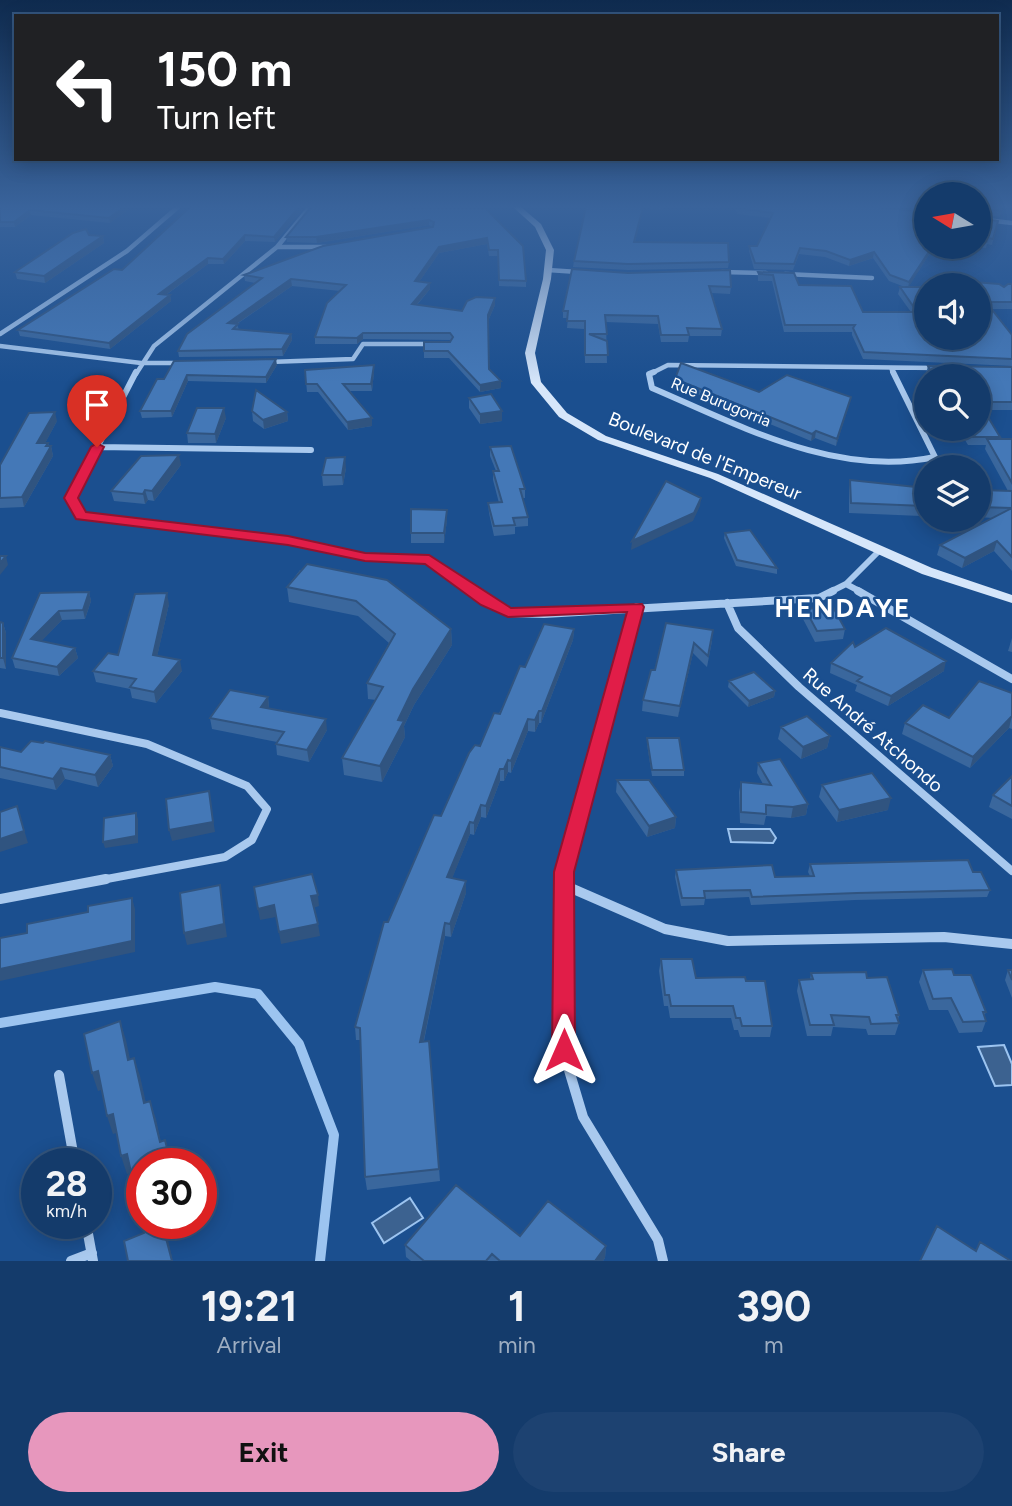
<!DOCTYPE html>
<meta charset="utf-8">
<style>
body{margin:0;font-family:Figtree,sans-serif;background:#1d4271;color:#f1f3f6;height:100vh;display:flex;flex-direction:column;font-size:26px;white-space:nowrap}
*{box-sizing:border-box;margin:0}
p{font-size:23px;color:#9dadc1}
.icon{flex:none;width:38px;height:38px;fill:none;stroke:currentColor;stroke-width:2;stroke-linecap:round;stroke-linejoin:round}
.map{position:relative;height:1261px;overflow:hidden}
.sheet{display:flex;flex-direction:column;background:#143b6b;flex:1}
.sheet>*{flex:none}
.banner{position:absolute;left:14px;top:14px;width:985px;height:147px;border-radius:0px;box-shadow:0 4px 18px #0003,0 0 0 2px #33557e;background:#202124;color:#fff;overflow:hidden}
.needle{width:46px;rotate:281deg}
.fabs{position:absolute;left:914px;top:182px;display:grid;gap:14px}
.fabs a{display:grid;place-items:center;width:77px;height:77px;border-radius:50%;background:#143b6b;box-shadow:0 4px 18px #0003,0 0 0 2px #33557e;font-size:35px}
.speed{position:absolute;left:21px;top:1148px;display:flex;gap:14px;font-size:35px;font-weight:700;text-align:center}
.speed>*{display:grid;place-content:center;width:91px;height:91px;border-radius:50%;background:#143b6b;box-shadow:0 4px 18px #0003,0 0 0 2px #33557e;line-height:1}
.speed small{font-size:18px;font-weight:400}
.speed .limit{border:10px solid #d22;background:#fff;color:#111}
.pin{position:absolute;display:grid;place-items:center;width:60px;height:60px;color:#fff;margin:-72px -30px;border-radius:50% 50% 50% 0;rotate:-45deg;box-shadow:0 0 7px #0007}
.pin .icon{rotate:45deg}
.me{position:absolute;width:77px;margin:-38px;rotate:0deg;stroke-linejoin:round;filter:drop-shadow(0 0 5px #0008)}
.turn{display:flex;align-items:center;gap:24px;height:147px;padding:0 28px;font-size:32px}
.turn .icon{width:91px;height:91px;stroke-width:2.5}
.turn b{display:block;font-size:49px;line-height:60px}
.eta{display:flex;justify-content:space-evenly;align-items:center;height:119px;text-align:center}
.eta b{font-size:42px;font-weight:700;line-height:49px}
.cta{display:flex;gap:14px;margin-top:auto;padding:14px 28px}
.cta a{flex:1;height:80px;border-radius:42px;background:#e797bd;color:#111;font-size:28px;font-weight:700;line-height:80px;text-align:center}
.cta a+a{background:#1d4271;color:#f1f3f6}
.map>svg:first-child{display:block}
</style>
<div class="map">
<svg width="1012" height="1261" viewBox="0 0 1012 1261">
<rect width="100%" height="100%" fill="#1b4f8f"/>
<path fill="#3c6290" stroke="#9cc4f0" stroke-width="2" d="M728,829H770L776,838L773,843L731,842Z
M1004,1045L1012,1064V1085L995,1086L978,1047Z
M410,1198L423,1218L384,1243L372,1223Z"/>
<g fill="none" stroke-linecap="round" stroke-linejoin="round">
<path stroke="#9cc4f0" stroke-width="10" d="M0,1023L215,987L258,994L299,1044L334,1135L320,1261"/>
<path stroke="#a9c9ee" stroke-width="4.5" d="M978,219L1012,223
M277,247H326
M548,270L578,272
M722,272L766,273
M785,274L872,278
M0,334L127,251L178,207
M0,346L141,363H180
M269,362L353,359L363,344H432
M891,368L894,374
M136,374L154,346L277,247L310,207
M650,374L668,365L937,368"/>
<path stroke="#a9c9ee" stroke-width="6" d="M136,372L71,498L81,516L288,541L365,557L429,559L474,592
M654,372L649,374L652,388C741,426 836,478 935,457L893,372
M97,447L311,450
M846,584L861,592
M830,592L846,584L880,550"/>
<path stroke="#a9c9ee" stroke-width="8" d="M472,591L508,613L544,614L819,598L833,591
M858,591L1012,679
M727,603L738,628L799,687L1012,871
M0,713L147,744L247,786L267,809L252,840L225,857L96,881
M564,881L637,607"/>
<path stroke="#a9c9ee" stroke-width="10" d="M564,879L563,1050L583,1117L658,1240L663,1261
M564,885L665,929L728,941L944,937L1012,944
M0,899L106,879
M59,1075L75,1164
M86,1223L93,1261
M71,1261L92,1253"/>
<path fill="#d6e6fa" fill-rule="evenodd" d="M513,207H521L541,224L554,250L551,279L535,353L541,382L567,413L606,436L718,474L932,568L1012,595V603L922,574L710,478L598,440L559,417L531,383L525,353L543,279L546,250L535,227Z"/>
</g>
<path fill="#3a679d" d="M0,207H132L110,223L31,215L15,227H0Z
M423,207V208L480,207L526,281V287L499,286L498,256H489L487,244L439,253L419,282L430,289L417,305L462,311L495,305L488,321L489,369L501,388L480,392L449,358H424V342H450V340L363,339L357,344H315V337L340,291L292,286L237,324L239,330L291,334L292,340L283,356L179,357L178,351L255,283L245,281L244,275L433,227L429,225L317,243L287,242L286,237Z
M586,207H664L661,210L643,208L635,242L729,262L728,268L628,270L573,267L574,261Z
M704,207H725V209Z
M735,207H876L926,247H934L908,287L926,338L978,285L1004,287L1012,284V309H992L1012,335V366L863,359L852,335V332H784L772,281H758V272L794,273L799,285L863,312H911L898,294L900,287H905L889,281L873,258L849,266L825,257L799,254L793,270L754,269L749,251V246H757L771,218L737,214Z
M978,207L1001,211L1000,217L978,214Z
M301,211L275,242L245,241L224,264H208L166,295H170L171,301L110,349L20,336L18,330L122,270Z
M978,218L998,221L992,245L987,244L986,248L976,247H978Z
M89,235L103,236L104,243L45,283L17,279L15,272Z
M942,247H971L970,251Z
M572,269L731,287L730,294L712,293L722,329L721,336H689L688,342H661L658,324L606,322L607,363H585L584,329L567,328L568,318H563V311Z
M174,361L277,365L266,383L188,381L172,417L142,418L140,411L164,379Z
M928,366L1012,367V410H984L1000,437V439H1012V571L994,551L962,568L937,555L940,545L993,518L978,517V495L1008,491L985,449L986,445H968L965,440H960L955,429H978V376H928L926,373Z
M305,370L374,372L372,391H350L372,418V426L348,430L318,392H307Z
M675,379L759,392L851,397L836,446L815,438L811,441L675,385Z
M469,398L502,421L480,424L469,408Z
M252,411L287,412L288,421L264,429L253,421Z
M226,418L216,443H188L187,433Z
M57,421L45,443H48L49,446H51L53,456L24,507L0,508V465Z
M490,447L525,489V498H522L528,517V526L515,527V534L494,536L489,513L488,503H499L493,480V471H496L490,456Z
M181,465L154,501L148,500L145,504L114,501L111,491Z
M346,468L343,485L323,486L322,475Z
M850,480L924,506L921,516L849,513V490Z
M447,510V520L444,543H411V533Z
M725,533L777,568V574L736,566L724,538Z
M300,570L451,629L452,645L414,705L404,726L405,737L382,782L344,775L342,758L376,700L368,699L367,683L389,643L358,616L289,602L287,587Z
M89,592L91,601L85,619L62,620L41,641L75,648L78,658L59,676L15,668L12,658L40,593Z
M169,604L157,656L182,671L156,703L132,698L130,689L96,682L93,671L118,655Z
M805,609L845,629L843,639L815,642L803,619Z
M0,622L3,623L6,633V669L0,668Z
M666,623L712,641L707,667L693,653L678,717L642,711L643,700L655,670Z
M574,629L573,640L541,723H539L535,732L528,731L511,773L508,772L504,781H500L486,818L481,817L474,835L470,834L452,878L466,893L451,937L445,936L424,1041H429L440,1181L367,1190L365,1177L360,1040H356L355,1027L388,922L441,816L525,667Z
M1012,638V652L1008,651Z
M855,647L944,671L888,706L855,691L857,685L830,673L831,663Z
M729,681L775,691L774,697L748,707L728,687Z
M1012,693V729L1009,728L970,768L902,734L905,723L949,718Z
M268,697L269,708L327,730L309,762L277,755L276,744L277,742L212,729L210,718Z
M781,727L830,736L827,748L801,759L778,739Z
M647,738L684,770V776H652L647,744Z
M0,747L21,752L110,755L113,766L98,787L65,779L56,790L0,778Z
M758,763L808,804L806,815L791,818L766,816L764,825L740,823L739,792L741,782L763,784L757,773Z
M1012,776V819L989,807L993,795Z
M617,780L676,817L675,828L647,837L616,792Z
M822,785L888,810L837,822L819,797Z
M810,864L973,872L990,890L987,897L855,900L751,905L749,897L705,899L704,905L681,906L675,877L676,870L775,877L810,876L808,872Z
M661,959L696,978L746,981L772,1026L770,1037H740L738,1030H734L731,1018H670L668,1006H664L659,971Z
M923,970L954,975L986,1012L984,1016L986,1021L982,1032L959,1033L948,1010H929L919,982Z
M1008,970H1012V998L1005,980Z
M811,973L867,978L899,1015L898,1020L899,1023L895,1035H868L866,1029L833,1027L831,1036H807L797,991L799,980H810Z
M520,1236L606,1246L605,1258L603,1261H411L406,1257L405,1245Z"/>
<path fill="#305480" d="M124,207H132L110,223L109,218Z
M299,207H300L301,211L275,242L274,237Z
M30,210L31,215L15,227L14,222Z
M429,220V225L317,243L316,237Z
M245,235V241L224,264L223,259Z
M103,236L104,243L45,283L44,276Z
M487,238V244L439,253L415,288V281L439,247Z
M932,247H934L908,288L909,282Z
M874,252L873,258L849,266L850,260Z
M208,258V264L160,299L159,294Z
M291,279L292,286L229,329L228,323Z
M430,283V289L412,310V304Z
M170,295L171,301L110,349L109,343Z
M495,298V305L488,321V315Z
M363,333V339L357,344V338Z
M291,334L292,340L283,356L282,349Z
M276,359L277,365L266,383V377Z
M374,365V372L372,391L371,384Z
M187,375L188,381L172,417L171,411Z
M501,381V388L480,392V385Z
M851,397L850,403L836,446L837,439Z
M224,408L226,418L216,443L215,434Z
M502,411V421L480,424V414Z
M55,412L57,421L40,453L37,443Z
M287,412L288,421L264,429L263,420Z
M372,418V426L348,430L347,422Z
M816,431L815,438L811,441L812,434Z
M48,443L49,448L51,446L53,456L24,507L22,497Z
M179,455L181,465L154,501L152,491Z
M345,457L346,468L343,485L342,475Z
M145,490L148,500L145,504L143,494Z
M701,498L700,506L693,521L631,550L632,541Z
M447,510V520L444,543V533Z
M997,541L994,551L962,568L965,558Z
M6,556L8,565L0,575V563Z
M89,592L91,601L85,619L83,610Z
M167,593L169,604L155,666L153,655Z
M59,611L62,620L34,649L31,639Z
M3,623L6,633V669L3,658Z
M451,629L452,645L414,705L404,726L405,737L382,782L380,766L398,720L413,689Z
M574,629L573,640L541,723L542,711Z
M694,643L693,653L678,717L680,706Z
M75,648L78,658L59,676L57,667Z
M180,660L182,671L156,703L154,692Z
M946,661L944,671L888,706L891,696Z
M775,691L774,697L748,707L749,701Z
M268,697L269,708L261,707Z
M539,711V723L535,732V720Z
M1012,716L1009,728L970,768L973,757Z
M326,719L327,730L309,762L307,750Z
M528,719V731L511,773V761Z
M830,736L827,748L801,759L803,747Z
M110,755L113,766L98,787L95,775Z
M508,760V772L504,781V769Z
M61,768L65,779L56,790L53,779Z
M500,769V781L486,818V806Z
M209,791L215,832L172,841L169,830Z
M891,798L888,810L837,822L839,810Z
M808,804L806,815L791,818L793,807Z
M481,805V817L474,835V823Z
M17,806L28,843L0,852V839Z
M136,813L138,819V843L105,848L103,842Z
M676,817L675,828L647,837L649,826Z
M470,822V834L448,889L447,877Z
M466,881V893L451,937L450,924Z
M220,885L227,937L187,945L184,933Z
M318,895L319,906L313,908L311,896Z
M132,898L135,909V952L0,981V969Z
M274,905L276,917L260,920L258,909Z
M445,923V936L421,1054L420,1042Z
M318,924L320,936L281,944L279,932Z
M120,1021L126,1040L134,1078L128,1060Z
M134,1058L140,1076L150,1121L144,1103Z
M98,1071L104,1089L98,1091L92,1073Z
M150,1101L156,1119L165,1160L160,1142Z
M113,1114L119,1132L113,1134L107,1116Z
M127,1154L133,1172L127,1174L121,1156Z
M162,1223H164L173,1261H172Z
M606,1246L605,1258L603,1261H595Z"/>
<path fill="#4478b7" stroke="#305480" stroke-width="2" d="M0,207H124L109,218L30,210L14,222H0Z
M190,207H299L274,237L245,235L223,259L208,258L159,294L170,295L109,343L18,330L114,269L122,270Z
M311,207L485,208L523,246L526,281L499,280L498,250H489L487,238L439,247L415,281L430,283L412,304L462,311L467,301L476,297L495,298L488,315L489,369L501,381L480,385L448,351H424V342H450L453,337L450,333H363L357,338L315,337L327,303L346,285L291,279L228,323L238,324L233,329L291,334L282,349L178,351L187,334L262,278L244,275L323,246L433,227L434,222L429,220L316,237H286Z
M586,207H643L634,242L728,243L729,262L628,264L574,261Z
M737,207H876L926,212V247H932L909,282L890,275L874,252L850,260L826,251L800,248L794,264L755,263L749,246H757L773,213L737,208Z
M978,207H1001V211L979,209L978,210Z
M978,218L998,221L993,239L988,238L987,242L978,241Z
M86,229L89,235L103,236L44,276L15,272L73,233Z
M572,269L628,273L730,270L731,287L709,286L722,329L687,328L689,335H661L658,316L605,315L607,334H589L607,341L608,355H585V321H567L568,311H563Z
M758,272L794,273L799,285L851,286L863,312H917L900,287H926V338H978V285H947L948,280L999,284L1004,287L1008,284H1012V302H986L1012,335V359L864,352L853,328L855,325H785L773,275L759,274Z
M276,359L266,377L187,375L171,411H140L157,379H164L174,361Z
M681,363L759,392L787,375L851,397L837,439L816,431L812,434L675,379Z
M374,365L371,384H343L372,418L347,422L317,384H306L305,370Z
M928,366L1012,367V402H979L1000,437H970L967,432H962L961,429H978V376H933Z
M256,390L287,412L263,420L252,411Z
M491,394L502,411L480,414L469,398Z
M197,408H224L215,434L187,433Z
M55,412L37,443H48L46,446H51L22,497L0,498V465L29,413Z
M987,439H1012V483Z
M511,446L525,489H520L528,517L513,518L515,525L494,526L488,503L502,502L493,471H499L490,447Z
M179,455L152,491L145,490L143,494L111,491L141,456Z
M345,457L342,475H322L326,458Z
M850,480L916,487L924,506L851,503Z
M666,481L701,498L694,513L632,541Z
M980,490L1012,491V557L997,541L965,558L940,545L1012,508L978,507V495Z
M411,509L447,510L444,533H411Z
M750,530L777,568L737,560L725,533Z
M0,556H6L0,563Z
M307,564L387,580L451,629L413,689L398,720L404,721L380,766L342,758L383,687L367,683L395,634L356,601L287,587Z
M89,592L83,610L59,611L31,639L75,648L57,667L12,658L40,593Z
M167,593L153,655L180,660L154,692L130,687L136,679L93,671L108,653L118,655L135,594Z
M833,607L845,629L817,631L805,609Z
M0,622L3,623V658H0Z
M666,623L713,630L708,656L694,643L680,706L643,700L651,670H655Z
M544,624L574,629L542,711H539L535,720L528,719L511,761L508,760L504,769H500L486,806L481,805L474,823L470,822L447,877L466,881L450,924L445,923L420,1042L429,1041L439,1169L365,1177L360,1028L355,1027L384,922H388L434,815L441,816L469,753L475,745L480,746L494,713L500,714L520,666L525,667Z
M886,628L946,661L891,696L857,681L862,677L831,663L853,642L855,647Z
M754,672L775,691L749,701L729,681Z
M979,681L1012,693V716L973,757L905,723L923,705L949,718Z
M230,690L268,697L261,707L326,719L307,750L276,744L284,732L210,718Z
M807,716L830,736L803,747L781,727Z
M647,738H679L684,770H652Z
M31,741L43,743L45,741L110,755L95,775L61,768L53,779L0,767V747L21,752Z
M780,759L808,804L793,807L766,805V814L741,812V782L771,785L758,763Z
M872,773L891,798L839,810L822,785Z
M1012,776V806L993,795Z
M617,780H649L676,817L649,826Z
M209,791L213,822L169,830L166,799Z
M17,806L24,831L0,839V812Z
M136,813V836L103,842L104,818Z
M968,860L973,872H981L990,890L857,893L752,897L750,890L704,891L705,898H682L676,870L772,865L775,877L814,876L810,864Z
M312,874L318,895L311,896L318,924L279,932L274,905L258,909L254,887Z
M220,885L224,924L184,933L180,893Z
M132,898V941L0,969V938L27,933V924L88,912V906Z
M661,959H692L696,978L745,977L746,981H765L772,1026H742L740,1018H736L733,1006H671L669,995H665Z
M952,969L954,975H971L986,1012H983L986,1021L963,1022L951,998L933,999L923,970Z
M1008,970H1012V980Z
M866,972L867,978L887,977L899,1015H896L899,1023L871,1024L869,1017L831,1015L834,1025H810L799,980L813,979L811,973Z
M120,1021L128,1060L134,1058L144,1103L150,1101L160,1142L165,1140L171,1164H142V1222L127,1154L121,1156L113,1114L107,1116L98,1071L92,1073L84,1034Z
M456,1185L520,1236L548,1201L606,1246L595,1261H500L492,1254L486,1261H424L405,1245Z
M142,1223H162L172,1261H128L124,1241L144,1233Z
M937,1226L976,1251L980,1242L1011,1261H920Z"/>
<linearGradient id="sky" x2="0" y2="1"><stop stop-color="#0f2b4f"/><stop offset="0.54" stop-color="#39639b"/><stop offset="1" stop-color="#39639b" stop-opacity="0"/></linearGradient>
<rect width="1012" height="383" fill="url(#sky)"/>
<path fill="#e11d48" stroke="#92132f" stroke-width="2" d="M97,443L104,447L78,498L86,512L288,536L365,553L429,555L511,608L642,604L644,607L574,872L575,1050L572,1057L564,1060L555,1057L552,1050L554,872L627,612L508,617L481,605L425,564L365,561L288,545L76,519L64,498L91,447Z"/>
<g text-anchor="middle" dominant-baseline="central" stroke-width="5" stroke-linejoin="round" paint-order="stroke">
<g font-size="16" fill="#fff" stroke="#1b4f8f">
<text transform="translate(721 402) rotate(22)">Rue Burugorria</text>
</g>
<g font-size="19" fill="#fff" stroke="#1b4f8f">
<text transform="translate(705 456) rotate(22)">Boulevard de l'Empereur</text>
<text transform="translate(873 730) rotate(41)">Rue André Atchondo</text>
</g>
<g font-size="26" font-weight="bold" letter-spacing="2" fill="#fff" stroke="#1b4f8f">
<text x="843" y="608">HENDAYE</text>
</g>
</g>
</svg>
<div class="fabs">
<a><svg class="needle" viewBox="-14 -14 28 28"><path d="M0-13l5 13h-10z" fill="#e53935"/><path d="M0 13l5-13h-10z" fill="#9dadc1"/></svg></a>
<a><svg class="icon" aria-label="sound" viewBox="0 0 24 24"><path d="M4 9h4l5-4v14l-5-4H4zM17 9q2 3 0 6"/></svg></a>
<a><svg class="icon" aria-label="search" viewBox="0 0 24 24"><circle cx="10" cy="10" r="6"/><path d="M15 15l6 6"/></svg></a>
<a><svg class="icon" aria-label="layers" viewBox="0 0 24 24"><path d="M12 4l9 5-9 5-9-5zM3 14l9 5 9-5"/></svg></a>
</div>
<div class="speed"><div>28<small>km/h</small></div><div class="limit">30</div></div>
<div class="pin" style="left:97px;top:447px;background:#d93025"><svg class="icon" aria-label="arrive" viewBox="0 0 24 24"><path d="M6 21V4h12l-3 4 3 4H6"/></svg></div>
<svg class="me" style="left:564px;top:1050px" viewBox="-20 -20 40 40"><path d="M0-17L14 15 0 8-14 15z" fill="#e11d48" stroke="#fff" stroke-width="4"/></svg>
<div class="banner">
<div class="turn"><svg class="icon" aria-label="left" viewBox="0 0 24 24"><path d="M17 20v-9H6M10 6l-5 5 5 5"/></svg><div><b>150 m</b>Turn left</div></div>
</div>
</div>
<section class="sheet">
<div class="eta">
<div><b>19:21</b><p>Arrival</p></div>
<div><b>1</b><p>min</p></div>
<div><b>390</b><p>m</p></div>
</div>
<div class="cta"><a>Exit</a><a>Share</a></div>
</section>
